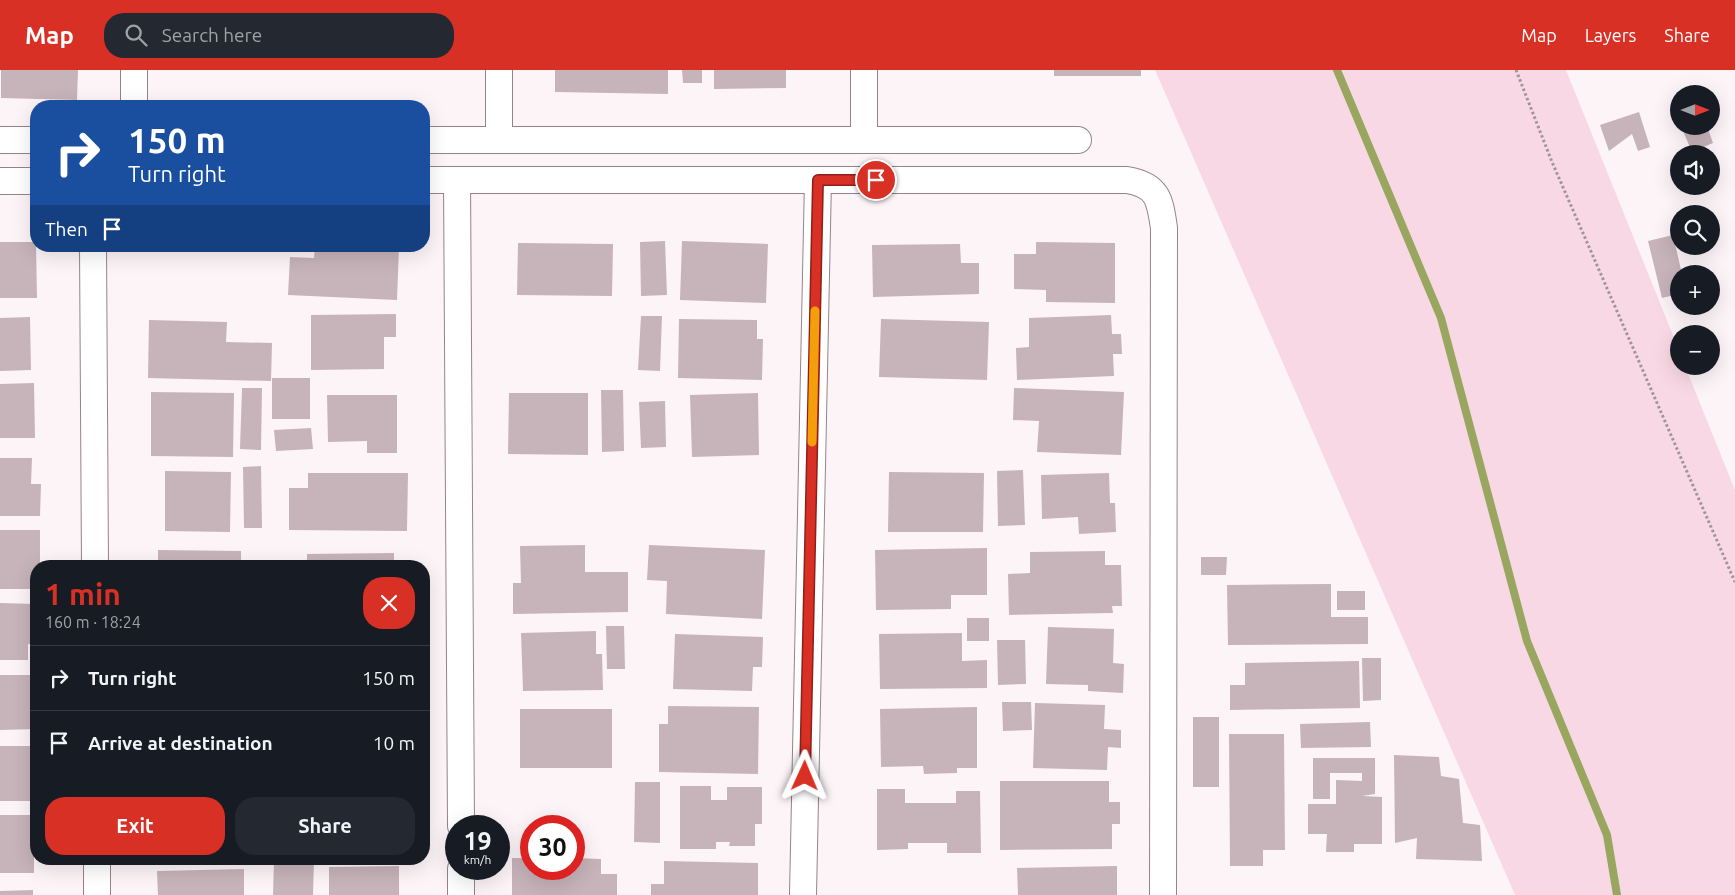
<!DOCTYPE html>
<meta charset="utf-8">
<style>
body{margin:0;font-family:Ubuntu,sans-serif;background:#242831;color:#f1f3f6;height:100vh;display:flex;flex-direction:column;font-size:19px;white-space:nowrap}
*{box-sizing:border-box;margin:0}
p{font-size:16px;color:#9ea1a6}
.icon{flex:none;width:28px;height:28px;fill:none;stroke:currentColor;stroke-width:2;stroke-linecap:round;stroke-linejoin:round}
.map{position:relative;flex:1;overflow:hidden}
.drawer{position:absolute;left:30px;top:490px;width:400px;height:305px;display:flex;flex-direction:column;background:#171b24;border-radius:20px;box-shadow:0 5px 20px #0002}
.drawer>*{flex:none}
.hud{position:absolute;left:30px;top:30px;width:400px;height:152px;border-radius:20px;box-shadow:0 5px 20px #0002;background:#1a4fa0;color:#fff;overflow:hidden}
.needle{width:32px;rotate:90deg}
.buttons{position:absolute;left:1670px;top:15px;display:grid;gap:10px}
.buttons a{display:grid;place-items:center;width:50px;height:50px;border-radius:50%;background:#171b24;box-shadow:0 5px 20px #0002;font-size:25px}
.speed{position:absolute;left:445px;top:745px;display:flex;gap:10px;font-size:25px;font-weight:700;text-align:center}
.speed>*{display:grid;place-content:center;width:65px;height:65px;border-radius:50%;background:#171b24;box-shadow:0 5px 20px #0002;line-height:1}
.speed small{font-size:12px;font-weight:400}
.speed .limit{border:8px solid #d22;background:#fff;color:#111}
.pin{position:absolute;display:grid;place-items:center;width:42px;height:42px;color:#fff;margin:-21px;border:2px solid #fff;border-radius:50%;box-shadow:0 1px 5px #0007}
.me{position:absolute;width:55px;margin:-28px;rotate:1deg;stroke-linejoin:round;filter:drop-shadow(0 0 4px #0008)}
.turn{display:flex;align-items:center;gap:18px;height:105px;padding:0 15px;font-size:22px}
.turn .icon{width:65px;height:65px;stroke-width:2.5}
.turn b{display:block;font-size:35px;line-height:42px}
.then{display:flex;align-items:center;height:48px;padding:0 15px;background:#0003;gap:10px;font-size:19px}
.round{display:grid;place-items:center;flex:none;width:52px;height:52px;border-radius:20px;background:#242831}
.overview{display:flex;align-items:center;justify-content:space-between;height:85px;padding:0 15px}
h1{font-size:30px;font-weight:600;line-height:38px;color:#d93025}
.button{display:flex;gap:10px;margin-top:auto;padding:10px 15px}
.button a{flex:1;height:58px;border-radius:20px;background:#d93025;color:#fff;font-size:20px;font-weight:600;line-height:58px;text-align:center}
.button a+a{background:#242831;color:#f1f3f6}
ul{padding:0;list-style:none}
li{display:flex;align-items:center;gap:15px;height:65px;padding:0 15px;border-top:1px solid #363941}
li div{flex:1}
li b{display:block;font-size:19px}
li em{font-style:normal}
header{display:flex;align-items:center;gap:30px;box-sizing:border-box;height:70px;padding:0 25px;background:#d93025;color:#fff}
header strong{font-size:24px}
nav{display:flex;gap:28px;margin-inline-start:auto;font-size:18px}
.search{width:350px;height:45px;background:#242831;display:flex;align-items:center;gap:12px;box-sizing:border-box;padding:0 18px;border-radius:20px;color:#9ea1a6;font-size:19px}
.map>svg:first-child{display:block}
</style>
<header>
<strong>Map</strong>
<div class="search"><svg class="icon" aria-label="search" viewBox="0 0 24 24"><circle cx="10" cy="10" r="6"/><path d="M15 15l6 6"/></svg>Search here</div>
<nav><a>Map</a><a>Layers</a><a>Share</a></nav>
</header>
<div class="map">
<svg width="1735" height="825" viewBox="0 0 1735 825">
<rect width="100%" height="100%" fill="#fdf4f8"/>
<path fill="#f8d8e4" d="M1155,0H1566L1679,280V296H1685L1735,420V825H1515Z"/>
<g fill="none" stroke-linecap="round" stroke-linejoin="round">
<path stroke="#99a65f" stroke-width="8" d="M1337,0L1441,248L1527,571L1607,765L1617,825"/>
</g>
<path fill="#c7b3ba" d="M1,0H78L77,30L1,28Z
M555,0H668V24L555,22Z
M682,0H702V13H683Z
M714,0H786V18L714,19Z
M1054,0H1141V6H1054Z
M1639,42L1650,77L1638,81L1632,64L1609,81L1600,55Z
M1695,56H1707L1713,73L1692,82L1683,61Z
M1673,165L1682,204H1679V224L1662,228L1648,171Z
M665,171L667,225L641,226L640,172Z
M682,171L768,174L766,233L680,230Z
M0,172H36L37,228H0Z
M1036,172L1115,173V233L1046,232V220L1014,219V184H1036Z
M518,173L613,174L612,226L517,225Z
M960,174L961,193H979V224L873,227L872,175Z
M315,176L399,177L397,230L288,225L290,187L314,188Z
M396,244V267H384V299L311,300V245Z
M1111,245L1112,264H1121L1122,284H1113L1114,306L1017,310L1016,278L1029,277V248Z
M641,246H662L660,301L638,300Z
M30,247L31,300L0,301V248Z
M679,249L757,250V269H763L762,310L678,308Z
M881,249L989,252L987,310L879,307Z
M149,250L227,252L226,272L272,273L271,311L148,308Z
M272,308H310V349H272Z
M34,313L35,368H0V314Z
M242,318H262L261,380L240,379Z
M1014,318L1124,322L1121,385L1037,382L1039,351L1013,350Z
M601,320H623L624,381L602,382Z
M151,322L234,323L233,387L151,386Z
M509,323H588V385L508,384Z
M758,323L759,385L692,387L690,325Z
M327,325H397V383H367V371L328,372Z
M665,331L666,377L641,378L639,332Z
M311,358L313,379L276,381L274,360Z
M0,388H32L31,414H41L40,446H0Z
M261,396L262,458H244L243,397Z
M1023,400L1025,455L998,456L997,401Z
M165,401L231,402L230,462L165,461Z
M889,402L984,403L983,462H888Z
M308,403H408L407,461L289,460V418H308Z
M1109,403L1110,433H1115L1116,462L1079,464L1078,447L1042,449L1041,405Z
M0,460H40V496H36V519H0Z
M585,475V502H628V542L513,544V513H521L520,476Z
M649,475L765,480L762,549L666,544L667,511L647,510Z
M987,478V525H951V539L876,540L875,480Z
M158,480L241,481V496H158Z
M1105,481V495H1121L1122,536H1112L1113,543L1009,545L1008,504L1030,503V482Z
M394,483V496H307V484Z
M1201,487H1227L1226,505H1201Z
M1331,514V547H1368V574L1228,575L1227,515Z
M1337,521H1365V540H1337Z
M0,533L36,534V574H28V590H0Z
M967,548H989V571H967Z
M606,556H624L625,599H607Z
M1048,557L1114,559L1113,593L1124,594L1123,623L1088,621V615L1046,614Z
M596,561V584H602L603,620L523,621L521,563Z
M962,563V591L987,590V618L880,619L879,564Z
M675,564L763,567L762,597H753L752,621L673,619Z
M997,570H1025L1026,614L998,615Z
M1362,588H1381V630L1363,631Z
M1359,591L1360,638L1230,640V615H1245V593Z
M0,605H30V632H36V659L0,660Z
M1002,632H1031L1032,660L1003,661Z
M1035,633L1105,635L1104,659L1121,660V678L1108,677L1107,700L1033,698Z
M668,636L759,637L758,704L659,702V654H668Z
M977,637V698H957V703L924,704L923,696L881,697L880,639Z
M520,639H612V698H520Z
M1193,647H1219V717H1193Z
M1370,652L1371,677L1301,678L1300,654Z
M1229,664H1284L1285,780H1263V796H1230Z
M0,676H33V731H0Z
M1394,685L1439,687L1441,706L1459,709L1463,753L1480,755L1482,791L1416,789L1417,768L1395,773Z
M1313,688H1375V724L1362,726L1382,727V774H1354V782H1326L1327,764H1308V734H1336V710L1362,711V703H1330V729H1313Z
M1000,711H1109V732H1120V754H1112V779L1000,780Z
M635,712H660V773L634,772Z
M680,716H711V730H727V717H762V754H755V776H729L730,772H716V779H680Z
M877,719H905V733H956V721H980L981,783H947V773H908V779L877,780Z
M0,745H34V803H0Z
M512,788H531V799H574V788L601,789V804H617V825H512Z
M274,789H314L313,825H273Z
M664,791L758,793V825H651V814H664Z
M399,796V825H329V797Z
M1117,796V825H1018L1017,798Z
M244,799V825H158L157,801Z
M33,820V825H0V821Z"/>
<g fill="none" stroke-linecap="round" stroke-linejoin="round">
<defs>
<path id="minor" d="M864,0V70
M134,36V0
M0,70H36
M424,70H1078
M499,70V0
M424,110H1127C1158,115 1160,130 1164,158L1163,825
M457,110L461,756
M0,111H36
M93,176L95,496
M97,789V825
M461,799V825
M803,825L818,110"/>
</defs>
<use href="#minor" stroke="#96838a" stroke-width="28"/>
<path stroke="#9e9599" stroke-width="3" stroke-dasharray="2.5 2.5" stroke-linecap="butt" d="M1516,0L1552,92L1735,512"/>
<use href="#minor" stroke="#fff" stroke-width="26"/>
</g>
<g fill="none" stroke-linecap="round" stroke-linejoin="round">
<defs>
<path id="route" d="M805,706L818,110H876"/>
</defs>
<use href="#route" stroke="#8d1f18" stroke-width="12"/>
<use href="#route" stroke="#d93025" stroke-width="9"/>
<path stroke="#f59e0b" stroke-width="9" d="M812,372L815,241"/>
</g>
</svg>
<div class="buttons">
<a><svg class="needle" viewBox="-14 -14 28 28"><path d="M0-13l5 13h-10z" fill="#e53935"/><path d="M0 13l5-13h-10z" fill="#9ea1a6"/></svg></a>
<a><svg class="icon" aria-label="sound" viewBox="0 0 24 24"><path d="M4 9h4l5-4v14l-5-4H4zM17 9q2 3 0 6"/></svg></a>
<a><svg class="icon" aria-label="search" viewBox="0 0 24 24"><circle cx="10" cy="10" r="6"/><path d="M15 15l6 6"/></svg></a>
<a>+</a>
<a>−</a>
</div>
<div class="speed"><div>19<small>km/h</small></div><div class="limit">30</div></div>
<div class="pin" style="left:876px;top:110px;background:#d93025"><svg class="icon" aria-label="arrive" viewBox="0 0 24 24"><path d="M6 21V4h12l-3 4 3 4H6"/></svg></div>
<svg class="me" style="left:805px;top:706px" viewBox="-20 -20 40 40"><path d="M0-17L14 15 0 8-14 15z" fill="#d93025" stroke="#fff" stroke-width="4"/></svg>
<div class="hud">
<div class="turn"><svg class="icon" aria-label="right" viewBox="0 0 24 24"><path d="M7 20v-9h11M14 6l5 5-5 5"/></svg><div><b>150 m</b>Turn right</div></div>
<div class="then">Then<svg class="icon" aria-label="arrive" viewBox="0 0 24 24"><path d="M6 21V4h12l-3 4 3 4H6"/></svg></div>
</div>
<section class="drawer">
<div class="overview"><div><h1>1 min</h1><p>160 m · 18:24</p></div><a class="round" style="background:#d93025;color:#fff"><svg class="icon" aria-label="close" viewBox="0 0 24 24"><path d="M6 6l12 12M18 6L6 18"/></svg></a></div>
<ul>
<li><svg class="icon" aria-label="right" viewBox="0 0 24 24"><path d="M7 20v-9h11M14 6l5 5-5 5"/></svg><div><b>Turn right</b></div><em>150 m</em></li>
<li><svg class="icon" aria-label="arrive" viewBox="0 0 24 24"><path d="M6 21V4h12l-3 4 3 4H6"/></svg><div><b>Arrive at destination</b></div><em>10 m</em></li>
</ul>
<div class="button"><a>Exit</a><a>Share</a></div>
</section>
</div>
